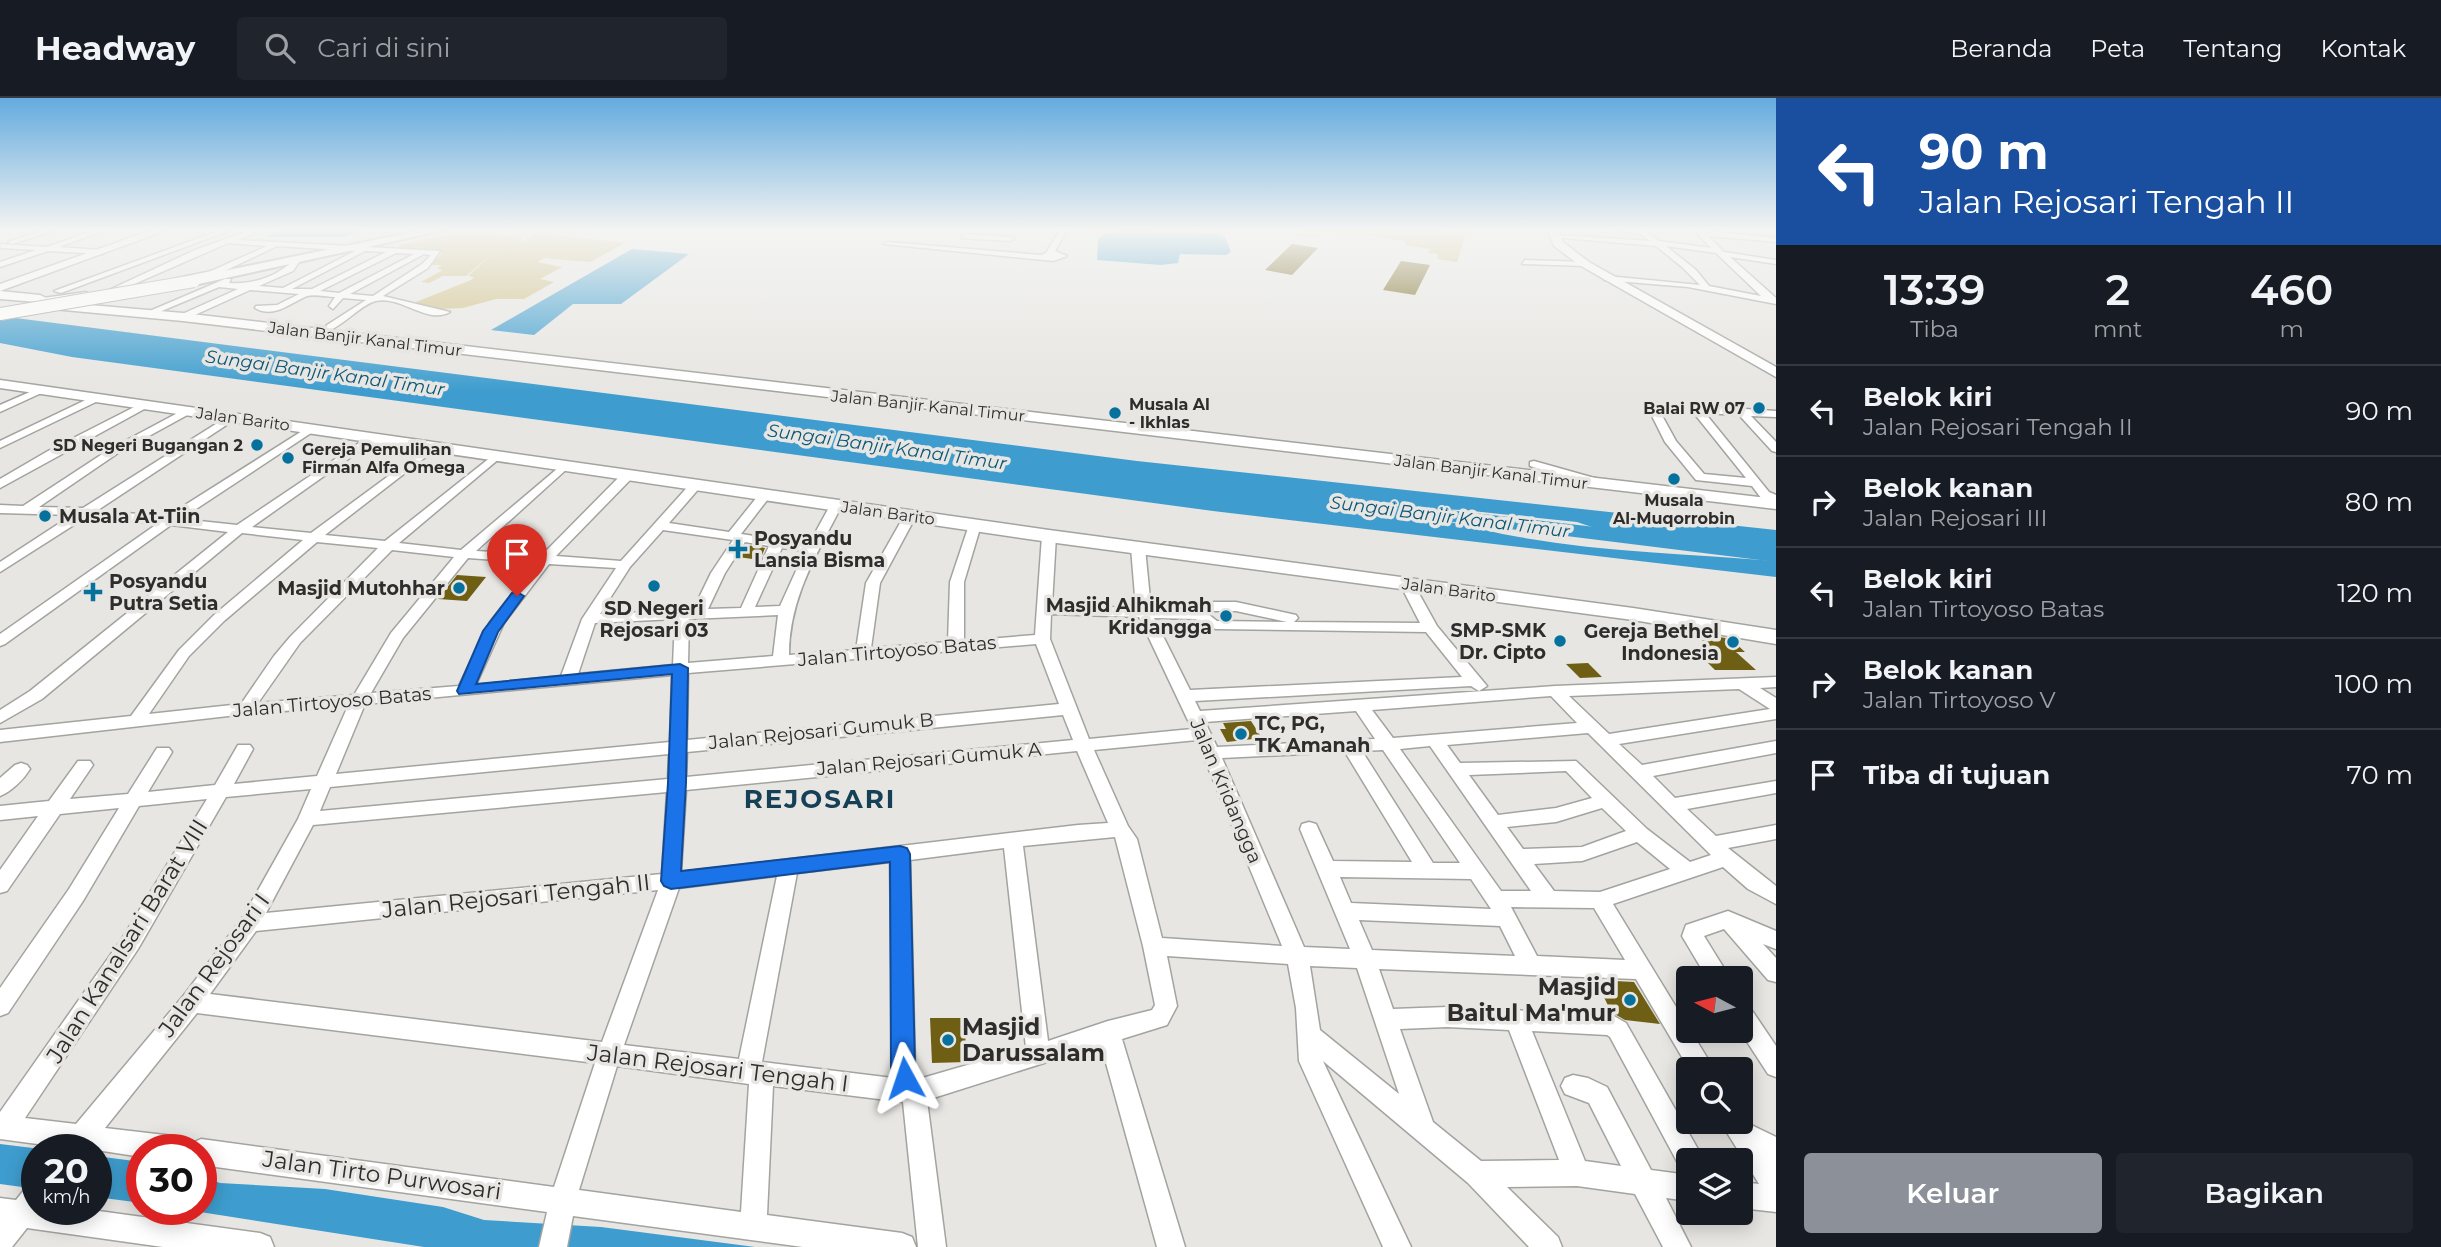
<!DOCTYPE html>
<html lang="id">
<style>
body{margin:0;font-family:Montserrat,sans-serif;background:#20242c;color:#f1f3f6;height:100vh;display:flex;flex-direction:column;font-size:26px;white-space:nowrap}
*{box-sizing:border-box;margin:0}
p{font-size:23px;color:#9ea1a6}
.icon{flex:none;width:38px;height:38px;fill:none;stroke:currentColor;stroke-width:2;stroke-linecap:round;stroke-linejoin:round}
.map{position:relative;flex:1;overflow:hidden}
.drawer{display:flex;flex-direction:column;background:#171b24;width:665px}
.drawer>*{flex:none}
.guide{background:#1a4fa0;color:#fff;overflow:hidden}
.needle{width:46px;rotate:277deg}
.tools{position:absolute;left:1676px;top:868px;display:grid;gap:14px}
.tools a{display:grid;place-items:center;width:77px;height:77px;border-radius:7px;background:#171b24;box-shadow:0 4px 18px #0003;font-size:35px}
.speed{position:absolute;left:21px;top:1036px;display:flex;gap:14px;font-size:35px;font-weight:700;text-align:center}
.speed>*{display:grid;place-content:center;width:91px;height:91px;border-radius:50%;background:#171b24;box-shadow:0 4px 18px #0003;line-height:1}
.speed small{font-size:18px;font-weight:400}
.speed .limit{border:10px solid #d22;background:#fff;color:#111}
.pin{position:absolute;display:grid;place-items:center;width:60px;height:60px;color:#fff;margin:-72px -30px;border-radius:50% 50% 50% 0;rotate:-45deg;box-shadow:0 0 7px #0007}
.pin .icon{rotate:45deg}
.me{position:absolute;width:77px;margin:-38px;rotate:355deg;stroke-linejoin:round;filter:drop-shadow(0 0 5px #0008)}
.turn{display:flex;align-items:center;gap:24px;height:147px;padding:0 28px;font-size:32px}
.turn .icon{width:91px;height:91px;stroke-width:2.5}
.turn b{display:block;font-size:49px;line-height:60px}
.eta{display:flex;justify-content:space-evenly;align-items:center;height:119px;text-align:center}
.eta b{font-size:42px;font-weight:600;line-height:49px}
.cta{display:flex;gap:14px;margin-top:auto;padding:14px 28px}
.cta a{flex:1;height:80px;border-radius:7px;background:#8c9099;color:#fff;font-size:28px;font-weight:600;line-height:80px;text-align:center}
.cta a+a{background:#20242c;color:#f1f3f6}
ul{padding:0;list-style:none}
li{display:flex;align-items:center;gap:21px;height:91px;padding:0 28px;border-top:2px solid #363941}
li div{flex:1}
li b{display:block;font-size:26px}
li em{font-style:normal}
header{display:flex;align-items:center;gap:42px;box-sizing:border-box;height:98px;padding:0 35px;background:#171b24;border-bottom:2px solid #363941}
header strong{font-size:33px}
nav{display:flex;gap:38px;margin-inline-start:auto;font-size:24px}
.search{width:490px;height:63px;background:#20242c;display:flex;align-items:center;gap:18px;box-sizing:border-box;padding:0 24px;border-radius:7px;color:#9ea1a6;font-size:26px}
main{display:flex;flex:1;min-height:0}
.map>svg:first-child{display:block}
</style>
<header>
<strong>Headway</strong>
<div class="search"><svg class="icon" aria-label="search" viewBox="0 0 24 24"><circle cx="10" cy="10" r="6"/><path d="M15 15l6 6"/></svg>Cari di sini</div>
<nav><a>Beranda</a><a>Peta</a><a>Tentang</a><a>Kontak</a></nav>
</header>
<main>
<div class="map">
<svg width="1776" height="1149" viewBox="0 0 1776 1149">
<rect width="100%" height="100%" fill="#e7e6e3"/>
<path fill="#ccbc7e" d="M1299,132H1438L1466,136L1457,164L1437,161L1438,156L1428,155L1430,151L1405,147L1406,143L1350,135L1348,138L1323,134L1319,139L1293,138Z
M464,133L522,139L520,145L537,135L625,145L590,164L545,160L537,164L562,169L540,181L554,184L524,201H496L463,210L440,211L421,209L416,204L471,182L474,179L468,178L500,149L466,178H443L429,185L421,184L443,172L437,171L441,167H431L442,155L399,150V147Z"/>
<path fill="#3e9dce" d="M280,132H365L342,139H266Z
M1127,133L1219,136L1225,139L1231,154L1226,157L1180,156L1178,165L1161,167L1097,162L1098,141L1105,136Z
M632,151L689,156L621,206H573L534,237L491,232Z
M0,218L1137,363L1776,432V458L1740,454L1698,445H1639L1577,424L1463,412L1382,409C1428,417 1473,431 1519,439C1603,454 1691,456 1776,463V479L1213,413L72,259L0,245Z
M0,1046L49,1052H37V1091L0,1086Z
M96,1058L142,1064V1105L96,1099Z
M201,1078L220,1085L325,1091L443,1109L484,1122L601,1129L755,1149H424L181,1111H201Z"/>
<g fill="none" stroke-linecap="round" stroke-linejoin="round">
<path fill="#3e9dce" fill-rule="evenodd" d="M1371,403L1776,450V464L1364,413L1361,409L1364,405Z"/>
</g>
<path fill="#6f5f15" d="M1292,146L1318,150L1292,177L1265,172Z
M1401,163L1430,167L1415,197L1383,192Z
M746,447L765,450L760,462L738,459Z
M457,477L486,479L467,503L438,501Z
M1697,535L1731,541L1745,554H1736L1756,572H1715L1700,557H1712Z
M1588,565L1602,579L1580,580L1566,566Z
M1251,623L1262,640L1227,644L1220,631H1226L1223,625Z
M1596,882L1634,884L1660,926L1625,922L1611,914Z
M930,920H964L967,964L932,965Z"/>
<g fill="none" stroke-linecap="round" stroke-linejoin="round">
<defs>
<path id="street" d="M45,132H56L12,146L8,144Z
M95,132H105L59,149L100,152L103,156L48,153L0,169V164L36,152L1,150L0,146L47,149Z
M221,132H231L61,195L54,193Z
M251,132H261L239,142L440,153L428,170L383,198L450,214C428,227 400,197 376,203C362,206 345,226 330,232L326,229L327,227L366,202L343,200L333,211L329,208L335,199C327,199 315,196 307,198C290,205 274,221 255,210L256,208L277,207L299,196L250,192L186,221H180V217L238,191L219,189L152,217L145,215L225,181H231L229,185C253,187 279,178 296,160H302L293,173L259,188L283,190L355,153L277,148L216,177L177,183L173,181L211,173L267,148L228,145L116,194L109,192L195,152ZM365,153L386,154L312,191H292ZM396,155L414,156L339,195L320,193ZM424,156L431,157L422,166L373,198L350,196Z
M1060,132H1067L1055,153L1067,158L1053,163L884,146L888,144L1041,157L1046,155Z
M1197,132H1204L1205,135L1199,136Z
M1614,132H1644L1659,143L1711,150L1694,132L1776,140V144L1708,138L1724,154L1776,162V166L1730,159L1776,200V206L1688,189L1604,182L1607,178L1700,187L1682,169L1656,148L1552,139L1556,137L1650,143L1641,136ZM1666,148L1716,155L1761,198L1709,188L1696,172Z
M964,136L1010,139L1014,141L1010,143L961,140Z
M1525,162L1585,164L1589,166L1585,168L1522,166Z
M86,194L90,196L89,198L40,204L36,201Z
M39,290L48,292L0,314V307Z
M96,297L100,298V302L0,350V343Z
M144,304L148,305V309L0,390V381L48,353Z
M1652,305L1776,313V319L1751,318L1776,344V354L1772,353L1739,317L1705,315L1769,394L1776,397V405L1761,400L1752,388L1696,382L1665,344L1647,308ZM1659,312L1693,314L1746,380L1704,376L1676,343Z
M187,310L191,311V315L118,355L39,409L83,410L230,317L235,320L234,322L98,412L166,419L310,328L314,329V333L181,421L237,427L371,337L375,338V342L252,429L311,435L432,346L438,349L436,351L325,437L385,443L496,355L502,358L500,360L399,445L461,452L564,365L568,366V370L476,453L542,457L624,374L628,373L634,377L632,380L556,458L621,463L692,384L696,383L702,387L669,425L729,434L761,394L765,393L771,397L741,436L809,446L832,404H840L842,407C817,456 789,500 789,557L856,552L866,485L904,418L910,414L916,418L880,485L871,550L948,544L950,484L969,427L975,423L981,427L964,484V543L1035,537L1042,438L1049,434L1056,438L1052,507L1136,510L1131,450L1138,446L1145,450L1151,511L1196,512L1200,507L1214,504H1236L1296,517L1298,520L1294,524L1420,525L1400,486L1402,483H1412L1437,528L1487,588L1479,593L1471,588L1195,603L1200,613L1555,588L1776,579V589L1760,590L1776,600V621L1619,646L1642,667L1776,643V655L1653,678L1675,700L1776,683V695L1687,711L1716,738L1776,727V741L1728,750L1776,788V806L1748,791L1723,769L1613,806L1714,971H1689L1636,881L1379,871L1393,911L1447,909L1612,917L1626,925L1699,1053L1703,1062H1689V1074L1681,1071L1610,939L1607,937L1532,933L1585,1063L1621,1068L1589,1005L1565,996L1561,988L1565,980L1573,977L1588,980L1607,989L1651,1072L1689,1077V1103L1666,1100L1691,1149H1663L1635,1096L1577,1088L1507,1089L1558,1139L1562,1149H1529L1468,1085L1323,963L1411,1149H1383L1299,963L1296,910L1288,866L1167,858L1177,908L1167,927L1122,941L1185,1149H1157L1101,947L927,1002L946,1149H918L903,1004L773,988L767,1117L902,1135L912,1139L916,1149H803L573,1118L567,1149H539L547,1114L201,1067V1052H142V1059L96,1052H59L60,1049L0,1041V1014L123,839L207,701L139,708L83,803L8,915L0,918V890L69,791L119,710L60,716L7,793L0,795V772L38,718L0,722V708L49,703L78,663H90L93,667L70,701L128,696L157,650H169L172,654L148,694L215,687L238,647H250L253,651L234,686L317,678L348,608L246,616L0,644V632L131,618L179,552L214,517L303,442L242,435L42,601L0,625V612L30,593L228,434L171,427L5,546L0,548V536L157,426L88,418L0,474V464L72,417L0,415V407L23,408L110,351ZM663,432L733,442L711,475L693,512L600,516L630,469ZM317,444L378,450L290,539L274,558L241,606L149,616L189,558L224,523ZM745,444L769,448L741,510L708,511L725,475ZM782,450L805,453L780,508L755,509ZM392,452L454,459L391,535L354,597L258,605L300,545ZM468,460L536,465L490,524L459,588L371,595L403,540ZM549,466L616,470L582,521L561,578L476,587L504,525ZM1210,513H1236L1287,524L1217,523L1208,516ZM1051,516L1139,519L1192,631L1089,641L1050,541ZM778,517L773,558L688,565L689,521ZM1154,520L1196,521L1202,527L1216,531L1426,534L1462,579L1190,592ZM675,521L673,567L578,576L595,525ZM1036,546L1059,606L687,642L688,575ZM672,577L670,644L336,676L365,606ZM1739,591L1770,611L1609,636L1569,598ZM1551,598L1577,625L1393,640L1372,612ZM1356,613L1375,641L1217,649L1205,624ZM1063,617L1073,642L686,679L687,654ZM1588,635L1711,757L1690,764L1647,731L1576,663L1460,665L1447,647ZM1197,642L1202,655L1282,848L1162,840L1137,741L1128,728L1094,652ZM1430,648L1531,793H1501L1400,651ZM1383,652L1460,765H1433L1362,653ZM1077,653L1108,725L1078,727L681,774L686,692ZM1345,654L1412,764L1333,763L1316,726L1309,724L1302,726L1300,731L1350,851L1304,849L1222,660ZM669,656L668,681L320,713L330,689ZM1566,673L1592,700L1556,710L1498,717L1469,677ZM311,691L298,721L243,819L184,897L76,1026L25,1020L138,851L226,699ZM667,694L662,776L266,815L313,727ZM1602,710L1626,733L1582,749L1523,751L1507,729L1556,724ZM1115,739L1143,848L1155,907L1152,912L1108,923L1048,943L1023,748ZM1637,744L1670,771L1600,794L1554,793L1534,766L1582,763ZM1004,750L1026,950L919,981L915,969L910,762ZM890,764L893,980L762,964L797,775ZM777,778L739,961L624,947L679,790ZM1340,779L1471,781L1491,811L1351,805ZM658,792L602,944L210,896L256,833ZM1511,809L1594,810L1625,862L1537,858ZM1359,822L1500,828L1515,858L1372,852ZM1310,868L1357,870L1399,996L1320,932ZM197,915L595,965L554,1089L201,1041L192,1045L182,1039L105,1030ZM1447,929L1509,932L1559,1062L1481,1063L1433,1024L1400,931ZM617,968L749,986L741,1114L579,1092Z
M1534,363L1598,381L1600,384L1594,388L1530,368V364Z
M21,665L27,667L30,671C24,681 11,694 0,698V680L15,667Z
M1728,813L1776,833V851L1763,846L1776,860V884L1768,882L1724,831L1704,838L1730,880H1707L1682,838L1686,827Z
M1741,905L1749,908L1776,948V979L1768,976L1740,933Z
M1741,1022L1776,1039V1114L1741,1110V1084L1759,1086L1726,1033L1729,1024Z
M37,1083V1111H84L260,1135L270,1139L274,1149H163L27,1130L12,1149H0V1100L16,1102L28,1087Z"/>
<path id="secondary" d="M152,132H167L0,193L40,197L55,204L183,215L1776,401V411L183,223L53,211L37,204L0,201V186Z
M1548,132H1558L1563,144L1589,164L1776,269V279L1581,168L1554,148Z
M0,282L1049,432L1633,510L1776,532V546L1633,522L1049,444L0,290Z"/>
<path id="primary" d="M423,132H445L194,187L188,183L194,179Z"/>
</defs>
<use href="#street" stroke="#a3a39f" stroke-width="3"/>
<use href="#secondary" stroke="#a3a39f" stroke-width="3"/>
<use href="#primary" stroke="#a3a39f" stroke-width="4"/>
<use href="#street" fill="#fff" fill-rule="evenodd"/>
<use href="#secondary" fill="#fff" fill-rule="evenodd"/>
<use href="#primary" fill="#fff" fill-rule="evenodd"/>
<defs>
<path id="primary-bridge" d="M0,216L194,183"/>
</defs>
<use href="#primary-bridge" stroke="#a3a39f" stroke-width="14" stroke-linecap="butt"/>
<use href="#primary-bridge" stroke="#fff" stroke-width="12"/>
</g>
<linearGradient id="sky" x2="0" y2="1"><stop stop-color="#64abde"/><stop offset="0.45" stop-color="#f4f4f2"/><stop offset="1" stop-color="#f4f4f2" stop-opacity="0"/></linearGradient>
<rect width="1776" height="293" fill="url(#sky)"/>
<path fill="#1a73e8" stroke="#114b97" stroke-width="2" d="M517,494L524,498L498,534L476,586L680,566L688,570L686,685L681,773L900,748L907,750L910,756L915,969L917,980L914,988L905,991L897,988L891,969L890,764L671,791L664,788L661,783L668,685L672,576L459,596L457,593L483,533L512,495Z"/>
<g fill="#06719d" stroke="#e7e6e3" stroke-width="2.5">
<circle cx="1759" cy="310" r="7"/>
<circle cx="1115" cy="315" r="7"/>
<circle cx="257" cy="347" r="7"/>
<circle cx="288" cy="360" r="7"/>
<circle cx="1674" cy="381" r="7"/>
<circle cx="45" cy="418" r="7"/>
<path d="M734.5 440.5h7v7h7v7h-7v7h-7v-7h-7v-7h7z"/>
<circle cx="654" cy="488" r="7"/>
<circle cx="459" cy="490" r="7"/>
<path d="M89.5 483.5h7v7h7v7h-7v7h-7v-7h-7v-7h7z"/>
<circle cx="1226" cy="518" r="7"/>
<circle cx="1560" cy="543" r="7"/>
<circle cx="1733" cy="544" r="7"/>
<circle cx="1241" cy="636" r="7"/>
<circle cx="1630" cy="902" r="7"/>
<circle cx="948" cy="942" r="7"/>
</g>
<g text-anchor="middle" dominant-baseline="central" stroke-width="7" stroke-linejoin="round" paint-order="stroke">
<g font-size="16" fill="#2e2d2c" stroke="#e7e6e3">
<text transform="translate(365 241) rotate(7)">Jalan Banjir Kanal Timur</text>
<text transform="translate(928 308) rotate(6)">Jalan Banjir Kanal Timur</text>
<text transform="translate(243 321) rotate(8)">Jalan Barito</text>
<text transform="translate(1491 374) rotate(7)">Jalan Banjir Kanal Timur</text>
<text transform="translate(888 415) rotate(8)">Jalan Barito</text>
<text transform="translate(1449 492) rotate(8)">Jalan Barito</text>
</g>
<g font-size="16" font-weight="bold" fill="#2e2d2c" stroke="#e7e6e3" text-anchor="start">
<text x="1129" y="306">Musala Al<tspan x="1129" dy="18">- Ikhlas</tspan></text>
<text x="1745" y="310" text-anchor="end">Balai RW 07</text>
<text x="243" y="347" text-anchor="end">SD Negeri Bugangan 2</text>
<text x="302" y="351">Gereja Pemulihan<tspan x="302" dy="18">Firman Alfa Omega</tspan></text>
<text x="1674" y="402" text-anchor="middle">Musala<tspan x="1674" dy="18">Al-Muqorrobin</tspan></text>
</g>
<g font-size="18" font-style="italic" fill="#0c5778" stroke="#e7e6e3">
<text transform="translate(325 275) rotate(8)">Sungai Banjir Kanal Timur</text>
<text transform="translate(887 349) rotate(8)">Sungai Banjir Kanal Timur</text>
<text transform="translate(1450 419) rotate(7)">Sungai Banjir Kanal Timur</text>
</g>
<g font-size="19" font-weight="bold" fill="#2e2d2c" stroke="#e7e6e3" text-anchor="start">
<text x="59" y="418">Musala At-Tiin</text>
<text x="754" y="440">Posyandu<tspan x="754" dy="22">Lansia Bisma</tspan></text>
<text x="109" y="483">Posyandu<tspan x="109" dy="22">Putra Setia</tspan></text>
<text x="445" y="490" text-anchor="end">Masjid Mutohhar</text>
<text x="1212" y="507" text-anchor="end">Masjid Alhikmah<tspan x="1212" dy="22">Kridangga</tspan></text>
<text x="654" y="510" text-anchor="middle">SD Negeri<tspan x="654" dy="22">Rejosari 03</tspan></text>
<text x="1546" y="532" text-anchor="end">SMP-SMK<tspan x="1546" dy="22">Dr. Cipto</tspan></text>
<text x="1719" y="533" text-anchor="end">Gereja Bethel<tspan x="1719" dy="22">Indonesia</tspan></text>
<text x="1255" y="625">TC, PG,<tspan x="1255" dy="22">TK Amanah</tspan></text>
</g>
<g font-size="19" fill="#2e2d2c" stroke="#e7e6e3">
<text transform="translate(897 553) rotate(-5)">Jalan Tirtoyoso Batas</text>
<text transform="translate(332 604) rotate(-5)">Jalan Tirtoyoso Batas</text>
<text transform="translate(821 633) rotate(-6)">Jalan Rejosari Gumuk B</text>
<text transform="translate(929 661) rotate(-5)">Jalan Rejosari Gumuk A</text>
<text transform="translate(1226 693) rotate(67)">Jalan Kridangga</text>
</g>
<g font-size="23" fill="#2e2d2c" stroke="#e7e6e3">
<text transform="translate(516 798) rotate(-6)">Jalan Rejosari Tengah II</text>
<text transform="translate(127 843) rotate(-58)">Jalan Kanalsari Barat VIII</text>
<text transform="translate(214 867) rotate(-54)">Jalan Rejosari I</text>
<text transform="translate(718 970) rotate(7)">Jalan Rejosari Tengah I</text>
<text transform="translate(382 1077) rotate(8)">Jalan Tirto Purwosari</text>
</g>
<g font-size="23" font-weight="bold" fill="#2e2d2c" stroke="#e7e6e3" text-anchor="end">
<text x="1616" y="889">Masjid<tspan x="1616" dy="26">Baitul Ma'mur</tspan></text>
<text x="962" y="929" text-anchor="start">Masjid<tspan x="962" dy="26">Darussalam</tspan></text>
</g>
<g font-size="26" font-weight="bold" letter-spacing="2" fill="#154056" stroke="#e7e6e3">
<text x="820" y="701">REJOSARI</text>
</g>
</g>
</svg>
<div class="tools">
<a><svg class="needle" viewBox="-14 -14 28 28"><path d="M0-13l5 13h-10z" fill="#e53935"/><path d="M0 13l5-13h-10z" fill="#9ea1a6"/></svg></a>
<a><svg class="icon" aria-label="search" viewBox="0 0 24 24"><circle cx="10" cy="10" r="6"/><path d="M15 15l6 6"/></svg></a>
<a><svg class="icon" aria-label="layers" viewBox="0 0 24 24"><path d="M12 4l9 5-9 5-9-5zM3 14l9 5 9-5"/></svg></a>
</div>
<div class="speed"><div>20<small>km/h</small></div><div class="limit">30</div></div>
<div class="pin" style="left:517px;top:498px;background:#d93025"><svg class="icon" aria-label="arrive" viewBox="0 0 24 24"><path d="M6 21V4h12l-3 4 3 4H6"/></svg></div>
<svg class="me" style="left:905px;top:980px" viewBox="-20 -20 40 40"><path d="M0-17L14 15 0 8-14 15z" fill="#1a73e8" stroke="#fff" stroke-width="4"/></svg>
</div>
<section class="drawer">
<div class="guide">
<div class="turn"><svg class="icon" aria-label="left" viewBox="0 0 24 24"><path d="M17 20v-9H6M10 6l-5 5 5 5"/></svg><div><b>90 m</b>Jalan Rejosari Tengah II</div></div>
</div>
<div class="eta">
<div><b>13:39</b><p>Tiba</p></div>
<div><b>2</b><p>mnt</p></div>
<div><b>460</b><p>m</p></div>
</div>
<ul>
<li><svg class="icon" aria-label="left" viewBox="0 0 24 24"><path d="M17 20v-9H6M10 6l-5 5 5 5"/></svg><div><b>Belok kiri</b><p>Jalan Rejosari Tengah II</p></div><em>90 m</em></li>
<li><svg class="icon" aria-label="right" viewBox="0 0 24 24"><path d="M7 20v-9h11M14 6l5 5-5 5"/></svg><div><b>Belok kanan</b><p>Jalan Rejosari III</p></div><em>80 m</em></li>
<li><svg class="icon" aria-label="left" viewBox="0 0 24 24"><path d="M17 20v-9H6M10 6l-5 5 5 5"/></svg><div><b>Belok kiri</b><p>Jalan Tirtoyoso Batas</p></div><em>120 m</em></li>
<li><svg class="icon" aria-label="right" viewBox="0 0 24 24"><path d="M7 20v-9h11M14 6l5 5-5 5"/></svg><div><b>Belok kanan</b><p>Jalan Tirtoyoso V</p></div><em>100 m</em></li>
<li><svg class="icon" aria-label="arrive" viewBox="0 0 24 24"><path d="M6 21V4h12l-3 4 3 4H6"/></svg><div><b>Tiba di tujuan</b></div><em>70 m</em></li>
</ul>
<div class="cta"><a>Keluar</a><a>Bagikan</a></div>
</section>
</main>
